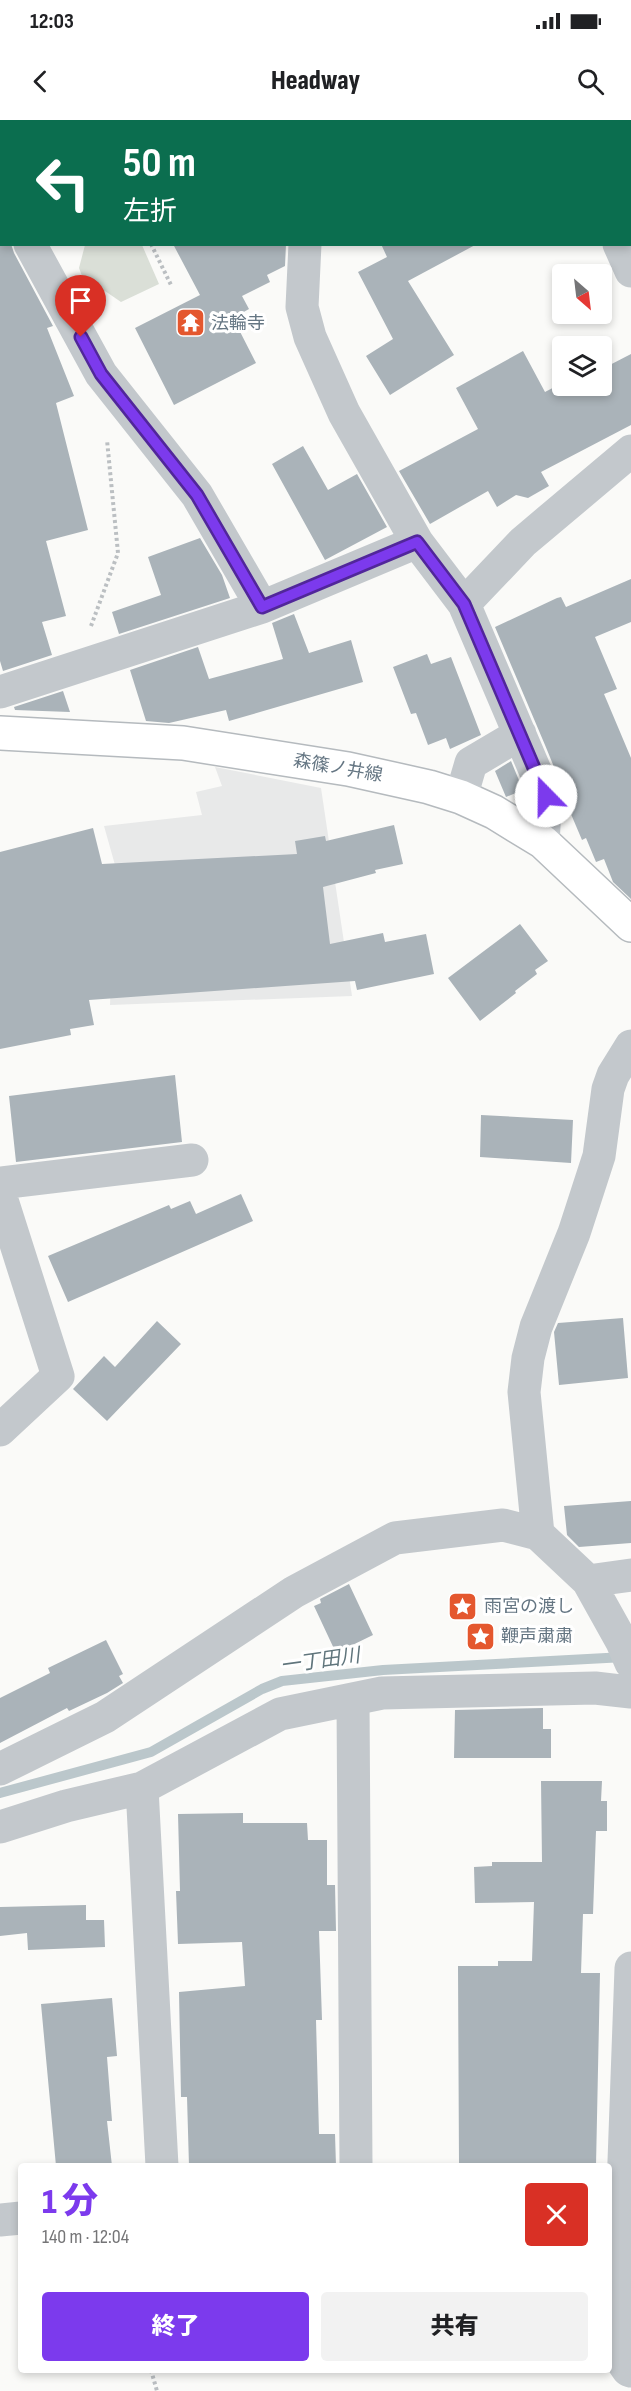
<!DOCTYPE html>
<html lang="ja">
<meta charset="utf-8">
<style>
body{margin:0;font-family:"Sofia Sans Condensed","Noto Sans JP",sans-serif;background:#f2f2f2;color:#202124;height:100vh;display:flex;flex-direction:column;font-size:22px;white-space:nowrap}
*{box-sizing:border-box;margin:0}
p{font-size:20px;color:#757577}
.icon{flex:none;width:33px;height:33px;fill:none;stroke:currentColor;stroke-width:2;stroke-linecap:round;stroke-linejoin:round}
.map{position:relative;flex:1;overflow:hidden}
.panel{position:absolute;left:18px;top:2043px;width:594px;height:210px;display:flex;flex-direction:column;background:#fff;border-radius:6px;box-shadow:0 3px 9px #0003}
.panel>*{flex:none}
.banner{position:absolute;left:0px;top:0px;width:632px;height:126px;box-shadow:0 3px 9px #0003;background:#0b6e4f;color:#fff;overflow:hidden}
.needle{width:39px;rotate:152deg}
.controls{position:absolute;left:552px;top:144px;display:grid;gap:12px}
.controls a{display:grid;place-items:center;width:60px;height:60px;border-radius:6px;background:#fff;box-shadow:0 3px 9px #0003;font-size:30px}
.pin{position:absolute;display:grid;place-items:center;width:51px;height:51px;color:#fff;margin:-62px -26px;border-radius:50% 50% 50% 0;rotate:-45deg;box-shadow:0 0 6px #0007}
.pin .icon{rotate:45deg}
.me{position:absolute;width:66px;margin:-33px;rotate:338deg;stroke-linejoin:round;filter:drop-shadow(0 0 4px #0008)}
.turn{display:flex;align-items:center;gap:21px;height:126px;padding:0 24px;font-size:27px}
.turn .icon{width:78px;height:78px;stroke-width:2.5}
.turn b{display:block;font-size:42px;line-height:51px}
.round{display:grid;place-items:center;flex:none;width:63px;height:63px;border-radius:6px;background:#f2f2f2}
.headline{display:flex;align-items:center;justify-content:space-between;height:102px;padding:0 24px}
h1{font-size:36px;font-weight:800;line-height:45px;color:#7c3aed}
.button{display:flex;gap:12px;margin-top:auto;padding:12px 24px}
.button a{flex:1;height:69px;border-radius:6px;background:#7c3aed;color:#fff;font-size:24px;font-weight:800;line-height:69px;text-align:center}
.button a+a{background:#f2f2f2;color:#202124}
.status{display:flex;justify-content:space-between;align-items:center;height:42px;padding:0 30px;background:#fff;direction:ltr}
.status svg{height:16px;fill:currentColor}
header{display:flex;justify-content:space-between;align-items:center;height:78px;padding:0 24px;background:#fff;font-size:27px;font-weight:800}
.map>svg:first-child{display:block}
</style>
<div class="status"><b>12:03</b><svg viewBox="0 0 49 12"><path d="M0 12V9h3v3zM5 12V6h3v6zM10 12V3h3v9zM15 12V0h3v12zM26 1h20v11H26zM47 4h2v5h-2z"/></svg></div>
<header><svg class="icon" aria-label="back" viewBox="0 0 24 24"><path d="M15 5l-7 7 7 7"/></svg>Headway<svg class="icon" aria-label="search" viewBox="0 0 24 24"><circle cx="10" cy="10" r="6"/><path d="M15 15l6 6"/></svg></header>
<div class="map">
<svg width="631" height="2271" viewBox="0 0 631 2271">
<rect width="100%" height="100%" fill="#fafaf8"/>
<path fill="#e8e9e9" d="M215,647L321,668L352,876L110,885L115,745L104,706L202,695L196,672L222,666Z"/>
<path fill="#dadfd7" d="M85,125H142L159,164L121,182L105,171L89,174L79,148Z"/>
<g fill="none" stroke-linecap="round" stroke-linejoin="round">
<path stroke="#bbc7cb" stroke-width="10" d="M0,1673L151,1632L262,1569L282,1561L383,1550L625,1537"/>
</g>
<path fill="#aab3b9" d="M0,95L2,124H11L14,133L53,206L47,208L74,276L56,283L88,410L46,421L66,496L42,502L52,535L3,551L0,541Z
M173,124H286L285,146L267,155L270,162L242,176L249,189L233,198L256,243L174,285L135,208L200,175Z
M381,124H477L408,161L454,235L390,275L366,236L393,219L358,152L387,137Z
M523,231L545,272L562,263V270L571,266H602V249L631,234V305L541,352L549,366L528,378L516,375L497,387L488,371L430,404L399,351L478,309L456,268Z
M303,326L328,370L357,354L387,407L325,440L272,344Z
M200,418L222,455L230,478L119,514L112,492L161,475L148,437Z
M631,459V502L595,517L617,569L604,574L631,638V779L613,762L604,739L596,742L586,718L582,720L565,680L563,669L545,625L495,507L557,478L561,477L566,487Z
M294,494L309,533L351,520L363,562L229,601L226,590L169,603L146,601L130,550L198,527L209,559L283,539L272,503Z
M427,534L431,544L451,537L481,615L450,629L446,618L428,625L416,593L411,594L393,547Z
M63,571L70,592L15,590L14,587Z
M511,641L523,670L506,677L495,651Z
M394,705L403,744L375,750L376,753L323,767L330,824L383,813L385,822L426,814L434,854L357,870L355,861L89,880L94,905L70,909L71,915L0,929V732L93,708L102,744L297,734L295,721L325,716L326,721Z
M520,804L548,841L535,850L537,854L515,871L516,873L480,901L448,858Z
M175,955L182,1022L16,1042L9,976Z
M481,995L573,1000L571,1043L480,1037Z
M241,1074L253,1101L68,1182L48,1136L169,1085L171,1089L190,1081L196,1094Z
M623,1198L628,1258L559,1265L554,1212L558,1203Z
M157,1201L181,1224L107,1301L73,1269L104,1236L115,1247Z
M631,1381V1423L579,1427L567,1415L564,1386Z
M349,1464L373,1515L336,1533L314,1486L321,1483L320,1479Z
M106,1520L123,1554L119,1556L123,1563L107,1573L69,1591L67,1588L0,1623V1578L50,1553L48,1548Z
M543,1588V1609H551V1638H454L455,1590Z
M541,1661H602L601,1681H607V1711H596L593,1794H583L581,1853H600L596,2046H459L458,1846H498V1841H532L534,1782L475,1783L474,1747L492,1746V1742H542Z
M243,1693V1703H307L308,1720H327V1765H335L336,1811H319L322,1900H316L319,2014H335L336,2046H189L187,1977H181L179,1872L245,1866L242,1822L178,1824L176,1771H180L178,1694Z
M86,1785V1800H104L105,1827L28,1830L27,1813L0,1816V1787Z
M112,1878L117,1936L107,1937L112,2001H107L112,2046H56L41,1884Z"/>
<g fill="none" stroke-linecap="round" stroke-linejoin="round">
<defs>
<path id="major" d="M0,613L183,623L348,649L429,667L461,677L494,692L543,722L631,805"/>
</defs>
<use href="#major" stroke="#b5babe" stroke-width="36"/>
<path stroke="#bbbfc2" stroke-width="4" stroke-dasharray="3 3" stroke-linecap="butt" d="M151,124L171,165
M91,506L118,433L107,320
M151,2250L157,2271"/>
<path stroke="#c3c8cc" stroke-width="33" d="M90,0L91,2
M562,0V2
M422,2L424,0
M0,61L2,64
M30,124L101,254L197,375L262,487
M305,124L302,187L310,217L344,293L417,422L464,484L546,676L543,722
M619,124L631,151
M464,484L523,422L631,331
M0,572L262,487L417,422
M461,677L471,643L520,614
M631,926L613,955L608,969L599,1036L574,1113L536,1207L528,1238L524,1272L538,1414L588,1461L622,1522L631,1543
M0,1063L192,1040
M0,1074L58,1256L0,1310
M588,1461L631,1455
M353,1580L356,2046
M0,1649L105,1597L294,1472L395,1418L503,1405L538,1414
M142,1668L162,2046
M0,1707L66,1686L142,1668L280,1594L382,1573L595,1568L631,1572
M631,1848L617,2234L628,2250L631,2251
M0,2100L21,2098"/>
<use href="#major" stroke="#fff" stroke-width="33"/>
</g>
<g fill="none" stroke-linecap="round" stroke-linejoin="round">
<defs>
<path id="route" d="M81,217L101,254L197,375L262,487L417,422L464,484L546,676"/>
</defs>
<use href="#route" stroke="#51269a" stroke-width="15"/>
<use href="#route" stroke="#7c3aed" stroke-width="10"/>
</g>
<defs>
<symbol id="temple-square" viewBox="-11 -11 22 22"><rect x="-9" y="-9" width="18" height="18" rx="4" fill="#e4572e" stroke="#fff"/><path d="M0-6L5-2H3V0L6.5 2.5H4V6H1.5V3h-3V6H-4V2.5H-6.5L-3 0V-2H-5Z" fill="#fff"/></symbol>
<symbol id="sight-square" viewBox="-11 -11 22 22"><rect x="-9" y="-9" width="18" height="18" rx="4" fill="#e4572e" stroke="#fff"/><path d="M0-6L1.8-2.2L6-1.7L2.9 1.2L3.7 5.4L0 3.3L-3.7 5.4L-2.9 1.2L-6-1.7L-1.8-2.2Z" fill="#fff"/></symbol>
</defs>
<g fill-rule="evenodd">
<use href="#temple-square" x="174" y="186" width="33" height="33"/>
<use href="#sight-square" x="446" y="1470" width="33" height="33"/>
<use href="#sight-square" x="464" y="1500" width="33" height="33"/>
</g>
<g text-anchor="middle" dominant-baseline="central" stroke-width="6" stroke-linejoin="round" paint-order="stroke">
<g font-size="18" fill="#657683" stroke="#fff" text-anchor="start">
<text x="211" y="203">法輪寺</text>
<text x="484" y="1486">雨宮の渡し</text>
<text x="501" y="1516">鞭声粛粛</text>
</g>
<g font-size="18" fill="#657683" stroke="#fff">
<text transform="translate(338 648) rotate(10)">森篠ノ井線</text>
</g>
<g font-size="20" font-style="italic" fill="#60757c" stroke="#fff">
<text transform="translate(320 1541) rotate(-8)">一丁田川</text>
</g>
</g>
</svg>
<div class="controls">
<a><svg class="needle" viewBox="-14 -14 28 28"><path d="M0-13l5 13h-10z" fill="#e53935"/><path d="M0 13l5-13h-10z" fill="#757577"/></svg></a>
<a><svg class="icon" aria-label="layers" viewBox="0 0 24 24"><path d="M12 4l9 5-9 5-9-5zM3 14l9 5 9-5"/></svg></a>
</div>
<div class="pin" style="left:81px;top:217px;background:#d93025"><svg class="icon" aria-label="arrive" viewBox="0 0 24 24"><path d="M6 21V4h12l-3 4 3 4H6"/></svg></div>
<svg class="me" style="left:546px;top:676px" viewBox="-20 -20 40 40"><circle r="19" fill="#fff"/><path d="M0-13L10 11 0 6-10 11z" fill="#7c3aed"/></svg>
<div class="banner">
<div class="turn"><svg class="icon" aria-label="left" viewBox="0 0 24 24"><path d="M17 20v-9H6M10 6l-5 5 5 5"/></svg><div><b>50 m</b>左折</div></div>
</div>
<section class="panel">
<div class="headline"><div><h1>1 分</h1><p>140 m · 12:04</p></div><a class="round" style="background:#d93025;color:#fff"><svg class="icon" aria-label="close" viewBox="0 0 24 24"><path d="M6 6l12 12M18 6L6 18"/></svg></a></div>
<div class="button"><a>終了</a><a>共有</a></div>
</section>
</div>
